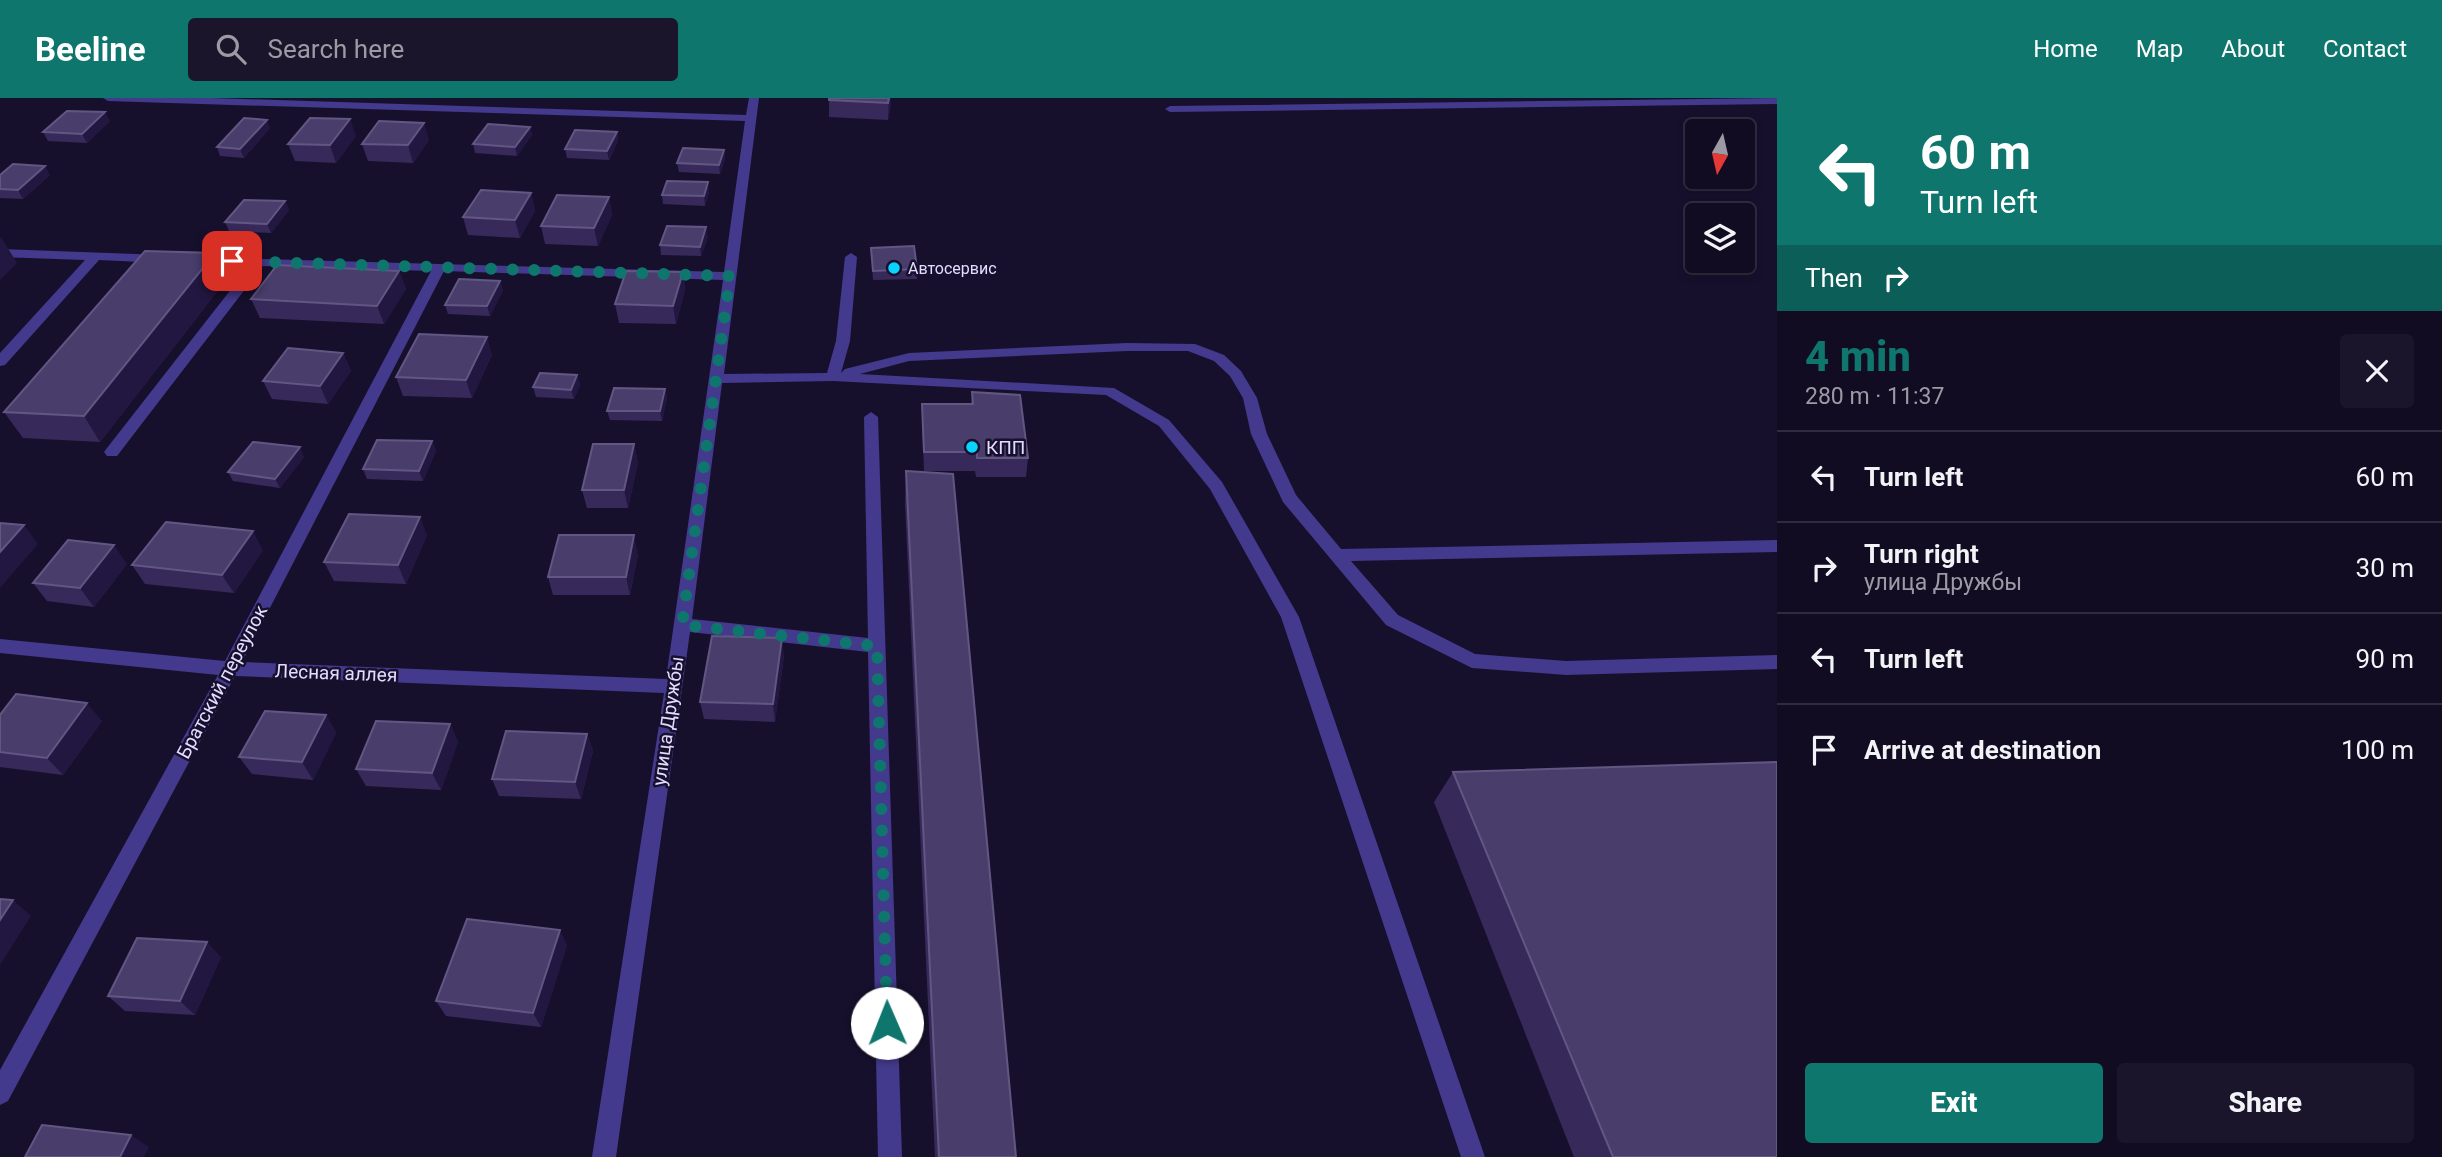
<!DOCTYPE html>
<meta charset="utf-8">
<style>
body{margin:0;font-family:Roboto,sans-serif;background:#1a152a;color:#f1f3f6;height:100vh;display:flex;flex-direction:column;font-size:26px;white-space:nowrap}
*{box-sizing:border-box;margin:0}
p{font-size:23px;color:#9c9ba5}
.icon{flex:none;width:38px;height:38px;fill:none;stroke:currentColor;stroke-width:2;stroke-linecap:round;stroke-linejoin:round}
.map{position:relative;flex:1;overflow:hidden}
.side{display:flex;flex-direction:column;background:#110c22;width:665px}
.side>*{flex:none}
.hud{background:#0f766e;color:#fff;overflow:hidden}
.needle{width:46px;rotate:188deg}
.controls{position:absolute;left:1685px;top:21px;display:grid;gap:14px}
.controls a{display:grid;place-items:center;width:70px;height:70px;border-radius:7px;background:#110c22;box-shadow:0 4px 10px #0003,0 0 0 2px #302c40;font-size:35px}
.pin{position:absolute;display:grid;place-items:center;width:60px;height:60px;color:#fff;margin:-30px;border-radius:14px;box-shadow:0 4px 10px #0006}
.me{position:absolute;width:77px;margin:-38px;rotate:359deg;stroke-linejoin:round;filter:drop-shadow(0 0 5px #0008)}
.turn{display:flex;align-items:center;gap:24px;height:147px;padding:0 28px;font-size:32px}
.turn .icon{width:91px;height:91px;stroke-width:2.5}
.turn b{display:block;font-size:49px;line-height:60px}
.then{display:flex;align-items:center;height:66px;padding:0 28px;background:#0003;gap:14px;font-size:26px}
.round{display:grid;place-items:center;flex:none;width:74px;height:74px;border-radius:7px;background:#1a152a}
.head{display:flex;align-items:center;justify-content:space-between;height:119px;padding:0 28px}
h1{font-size:42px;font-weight:800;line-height:52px;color:#0f766e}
.button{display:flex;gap:14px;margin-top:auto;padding:14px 28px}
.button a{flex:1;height:80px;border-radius:7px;background:#0f766e;color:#fff;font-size:28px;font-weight:800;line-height:80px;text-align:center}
.button a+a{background:#1a152a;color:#f1f3f6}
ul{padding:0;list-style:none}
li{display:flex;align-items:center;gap:21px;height:91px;padding:0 28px;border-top:2px solid #302c40}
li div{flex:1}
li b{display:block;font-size:26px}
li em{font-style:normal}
header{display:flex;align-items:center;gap:42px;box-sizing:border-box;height:98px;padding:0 35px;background:#0f766e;color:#fff}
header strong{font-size:33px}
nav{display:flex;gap:38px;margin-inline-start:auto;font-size:24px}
.search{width:490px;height:63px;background:#1a152a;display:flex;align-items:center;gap:18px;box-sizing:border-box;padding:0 24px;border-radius:7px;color:#9c9ba5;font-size:26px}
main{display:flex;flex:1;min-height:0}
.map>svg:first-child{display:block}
</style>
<header>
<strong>Beeline</strong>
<div class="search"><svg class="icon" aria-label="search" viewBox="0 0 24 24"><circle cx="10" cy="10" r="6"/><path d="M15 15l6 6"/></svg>Search here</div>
<nav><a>Home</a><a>Map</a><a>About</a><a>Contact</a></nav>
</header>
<main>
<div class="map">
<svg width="1777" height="1059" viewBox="0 0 1777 1059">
<rect width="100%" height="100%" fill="#17102d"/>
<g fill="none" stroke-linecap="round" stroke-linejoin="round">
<path fill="#433a8d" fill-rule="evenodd" d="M103,0H212L746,17L749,0H759L724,276L827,275L836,243L845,159L851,155L857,159L850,243L841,275L845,271L909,255L1127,245L1195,246L1224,257L1241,273L1257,300L1267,336L1296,397L1341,451L1777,442V454L1351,463L1398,517L1475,556L1566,563L1777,557V571L1566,577L1472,570L1386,527L1283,404L1251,336L1243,300L1230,278L1214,263L1188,253H1127L909,263L860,276L1114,290L1169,322L1222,384L1299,519L1485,1059H1461L1281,519L1210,391L1159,328L1106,297L833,283L722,285L692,521L868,540L864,319L871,314L878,319L902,1059H878L868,554L690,534L616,1059H592L664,595L235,578L8,1003L0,1007V972L218,577L0,555V541L225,563L431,173L263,168L117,358H107L104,354L107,350L250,167L195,166L189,162L190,159L724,174L745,23L108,3ZM444,173L723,182L666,581L242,564Z
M1777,0V6L1170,14L1165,11L1170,8Z
M0,151L163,157L169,161L163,165L99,162L5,267L0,268V255L85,162L0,159Z"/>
</g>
<path fill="#37295a" d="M829,0H891V6L888,22L829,19Z
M110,23L87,45L48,43L43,34Z
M530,29L532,37L517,58L475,55L473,46Z
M270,30L244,60L220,58L217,49Z
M617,34L618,43L609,62L567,60L565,51Z
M356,38L336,65L295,63L288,46Z
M429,42L413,65L368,63L362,46Z
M724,52L725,61L720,76L679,74L677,65Z
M0,77H50L23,101L0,100Z
M709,94L705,108L663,106L662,97Z
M531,95L535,113L520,140L468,137L463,119Z
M609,99L612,117L598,148L545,146L541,128Z
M285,103L289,112L271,135L229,133L225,124Z
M708,139L701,158L661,157L660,147Z
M871,150L917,171V181L873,182Z
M399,173L406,191L384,226L260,220L251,201Z
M683,174L685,192L676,226L619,225L615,206Z
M227,181L100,344L23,340L4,314Z
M503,192L490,218L448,216L445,207Z
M343,255L351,273L328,306L272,301L263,283Z
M492,257L472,300L403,298L396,279Z
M577,277L580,287L574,301L536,299L533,289Z
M665,291L667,300L662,323L610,322L607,313Z
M972,294L1028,360L1026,379H976L975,373H924L922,325V306H971Z
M432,343L436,353L423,383L367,381L363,371Z
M634,346L638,365L628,410H587L582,392Z
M304,359L280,390L233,383L228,374Z
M906,373L1016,1059H935L905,405Z
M427,437L406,486L334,483L324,464Z
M263,452L234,495L145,486L132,467Z
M638,456L630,497H553L548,479Z
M127,466L94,509L47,503L33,485Z
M784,558L775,624L704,621L700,604Z
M0,617L102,623L63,677L0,669Z
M326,617L336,635L313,682L252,676L239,659Z
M450,626L458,644L441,692L366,688L356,671Z
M587,636L593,653L581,701L499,698L492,681Z
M1453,674L1777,1059H1574L1434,704Z
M567,847L541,929L446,918L436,903Z
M221,859L195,917L125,913L108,898Z"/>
<path fill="#221741" d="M889,0H891V6L888,22Z
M105,14L110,23L87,45L82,36Z
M350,21L356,38L336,65L330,47Z
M267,22L270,30L244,60L240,51Z
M424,25L429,42L413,65L408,47Z
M530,29L532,37L517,58L515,49Z
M617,34L618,43L609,62L607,53Z
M724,52L725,61L720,76L719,67Z
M45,68L50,77L23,101L18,92Z
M708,84L709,94L705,108L704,98Z
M531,95L535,113L520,140L515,122Z
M609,99L612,117L598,148L594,130Z
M285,103L289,112L271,135L267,126Z
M706,129L708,139L701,158L700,149Z
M1,139L17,165L0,182V141Z
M215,155L227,181L100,344L84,318Z
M399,173L406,191L384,226L377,208Z
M683,174L685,192L676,226L673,208Z
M500,183L503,192L490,218L487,208Z
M487,239L492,257L472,300L466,282Z
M343,255L351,273L328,306L320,288Z
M577,277L580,287L574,301L571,292Z
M665,291L667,300L662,323L660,313Z
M432,343L436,353L423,383L419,373Z
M634,346L638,365L628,410L624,392Z
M300,349L304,359L280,390L275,381Z
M420,419L427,437L406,486L398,467Z
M24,427L38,446L0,490V454Z
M253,433L263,452L234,495L222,477Z
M634,437L638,456L630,497L626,479Z
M114,447L127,466L94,509L80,490Z
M782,540L784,558L775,624L773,606Z
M87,605L102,623L63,677L47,660Z
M326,617L336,635L313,682L302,664Z
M450,626L458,644L441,692L432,675Z
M587,636L593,653L581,701L575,684Z
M13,802L31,818L0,867V822Z
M560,832L567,847L541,929L533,915Z
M207,844L221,859L195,917L180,903Z
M131,1037L149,1049L144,1059H120Z"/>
<path fill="#493d6c" stroke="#625683" stroke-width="2" d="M829,0H889L888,5L829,2Z
M67,13L105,14L82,36L43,34Z
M244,20L267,22L240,51L217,49Z
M310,20L350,21L330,47L288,46Z
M379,23L424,25L408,47L362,46Z
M488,26L530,29L515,49L473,46Z
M575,32L617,34L607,53L565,51Z
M683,50L724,52L719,67L677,65Z
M13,66L45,68L18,92L0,91V77Z
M667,83L708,84L704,98L662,97Z
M481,92L531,95L515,122L463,119Z
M557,97L609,99L594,130L541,128Z
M244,102L285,103L267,126L225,124Z
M667,128L706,129L700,149L660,147Z
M914,148L917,171L873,173L871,150Z
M145,153L215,155L84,318L4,314Z
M277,167L399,173L377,208L251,201Z
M626,173L683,174L673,208L615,206Z
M459,181L500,183L487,208L445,207Z
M419,236L487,239L466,282L396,279Z
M288,250L343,255L320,288L263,283Z
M540,275L577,277L571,292L533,289Z
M614,290L665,291L660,313H607Z
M972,294L1020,297L1028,360H977V354H924L922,306H973Z
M377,342L432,343L419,373L363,371Z
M253,344L300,349L275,381L228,374Z
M593,346H634L624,392H582Z
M906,373L953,376L1016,1059H939Z
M349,416L420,419L398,467L324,464Z
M166,424L253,433L222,477L132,467Z
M0,425L24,427L0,454Z
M559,437H634L626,479H548Z
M68,442L114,447L80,490L33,485Z
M712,538L782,540L773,606L700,604Z
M16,596L87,605L47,660L0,654V617Z
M265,613L326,617L302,664L239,659Z
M376,623L450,626L432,675L356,671Z
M506,633L587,636L575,684L492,681Z
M1777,664V1059H1613L1453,674Z
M0,801L13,802L0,822Z
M467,821L560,832L533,915L436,903Z
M137,840L207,844L180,903L108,898Z
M42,1027L131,1037L120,1059H25Z"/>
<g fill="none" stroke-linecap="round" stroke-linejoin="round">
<path stroke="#0f766e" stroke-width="12" stroke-dasharray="0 21.6" d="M232,163L730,178L682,527L877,548L887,925"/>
</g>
<g fill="#08d4ff" stroke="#17102d" stroke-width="2.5">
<circle cx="894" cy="170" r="7"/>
<circle cx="972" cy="349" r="7"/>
</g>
<g text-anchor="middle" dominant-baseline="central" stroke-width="5" stroke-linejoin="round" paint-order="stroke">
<g font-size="16" fill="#e3dcff" stroke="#17102d" text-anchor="start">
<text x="908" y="170">Автосервис</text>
</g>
<g font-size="19" fill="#e3dcff" stroke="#17102d" text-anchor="start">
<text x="986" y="349">КПП</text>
</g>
<g font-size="19" fill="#e3dcff" stroke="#17102d">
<text transform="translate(336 575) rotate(2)">Лесная аллея</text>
<text transform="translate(222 584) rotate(-62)">Братский переулок</text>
<text transform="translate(668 623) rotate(-82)">улица Дружбы</text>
</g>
</g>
</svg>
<div class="controls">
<a><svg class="needle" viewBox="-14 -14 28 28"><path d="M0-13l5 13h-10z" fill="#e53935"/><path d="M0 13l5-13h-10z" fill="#9c9ba5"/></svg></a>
<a><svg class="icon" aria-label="layers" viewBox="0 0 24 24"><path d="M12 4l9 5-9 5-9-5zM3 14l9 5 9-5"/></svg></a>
</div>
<div class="pin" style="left:232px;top:163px;background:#d93025"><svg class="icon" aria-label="arrive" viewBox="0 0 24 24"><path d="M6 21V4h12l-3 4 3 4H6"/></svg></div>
<svg class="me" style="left:887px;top:925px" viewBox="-20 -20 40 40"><circle r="19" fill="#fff"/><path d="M0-13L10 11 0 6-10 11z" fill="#0f766e"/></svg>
</div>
<section class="side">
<div class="hud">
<div class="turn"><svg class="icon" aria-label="left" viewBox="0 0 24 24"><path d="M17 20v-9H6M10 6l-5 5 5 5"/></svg><div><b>60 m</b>Turn left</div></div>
<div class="then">Then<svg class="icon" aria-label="right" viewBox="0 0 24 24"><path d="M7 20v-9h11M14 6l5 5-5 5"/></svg></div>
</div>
<div class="head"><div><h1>4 min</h1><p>280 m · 11:37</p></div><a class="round"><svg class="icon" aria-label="close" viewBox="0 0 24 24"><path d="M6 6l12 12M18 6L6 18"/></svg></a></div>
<ul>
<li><svg class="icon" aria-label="left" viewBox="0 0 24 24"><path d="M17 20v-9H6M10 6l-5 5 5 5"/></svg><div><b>Turn left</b></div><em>60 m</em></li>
<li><svg class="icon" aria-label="right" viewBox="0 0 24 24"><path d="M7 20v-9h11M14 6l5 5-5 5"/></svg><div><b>Turn right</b><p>улица Дружбы</p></div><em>30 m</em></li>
<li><svg class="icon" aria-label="left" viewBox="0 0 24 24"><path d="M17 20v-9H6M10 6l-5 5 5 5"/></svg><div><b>Turn left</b></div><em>90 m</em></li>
<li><svg class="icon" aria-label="arrive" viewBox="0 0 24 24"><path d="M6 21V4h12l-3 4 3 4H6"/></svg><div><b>Arrive at destination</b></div><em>100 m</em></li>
</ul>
<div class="button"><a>Exit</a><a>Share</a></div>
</section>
</main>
